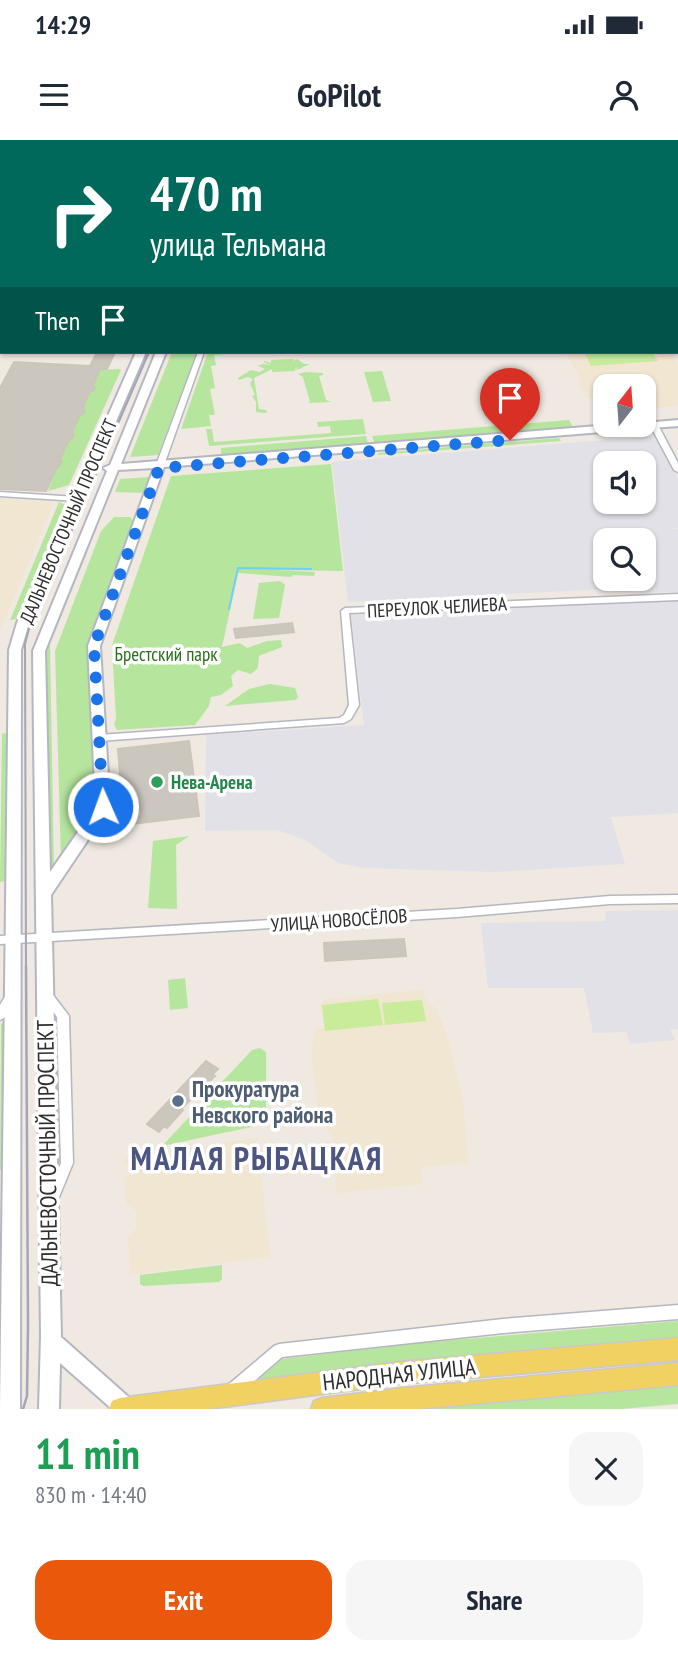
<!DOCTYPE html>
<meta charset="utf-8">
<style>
body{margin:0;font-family:"PT Sans Narrow",sans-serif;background:#f6f6f7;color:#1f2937;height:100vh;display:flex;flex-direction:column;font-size:26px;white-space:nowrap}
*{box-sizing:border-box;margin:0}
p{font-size:23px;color:#747a83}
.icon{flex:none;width:38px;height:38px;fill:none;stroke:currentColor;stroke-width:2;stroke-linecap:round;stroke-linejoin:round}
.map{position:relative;height:1269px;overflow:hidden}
.sheet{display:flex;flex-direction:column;background:#fff;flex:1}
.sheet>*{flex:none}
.guide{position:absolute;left:0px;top:0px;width:679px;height:214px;box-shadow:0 2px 5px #0004;background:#00695c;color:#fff;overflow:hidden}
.needle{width:46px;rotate:17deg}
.controls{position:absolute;left:593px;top:234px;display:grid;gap:14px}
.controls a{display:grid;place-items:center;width:63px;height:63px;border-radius:14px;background:#fff;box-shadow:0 2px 5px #0004;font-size:35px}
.pin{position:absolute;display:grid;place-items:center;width:60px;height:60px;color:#fff;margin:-72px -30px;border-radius:50% 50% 50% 0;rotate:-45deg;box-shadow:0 0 7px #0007}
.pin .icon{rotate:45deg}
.me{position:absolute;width:77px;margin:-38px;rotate:358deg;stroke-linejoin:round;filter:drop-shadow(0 0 5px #0008)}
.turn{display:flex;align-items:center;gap:24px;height:147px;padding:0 35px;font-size:32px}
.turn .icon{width:91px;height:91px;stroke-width:2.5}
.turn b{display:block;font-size:49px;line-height:60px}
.then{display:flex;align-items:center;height:66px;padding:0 35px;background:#0003;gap:14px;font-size:26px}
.round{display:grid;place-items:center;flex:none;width:74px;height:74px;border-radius:21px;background:#f6f6f7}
.summary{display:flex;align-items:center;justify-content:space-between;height:119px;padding:0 35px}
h1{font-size:42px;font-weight:600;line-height:52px;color:#1e9e55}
.primary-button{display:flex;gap:14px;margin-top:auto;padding:14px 35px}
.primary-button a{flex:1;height:80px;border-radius:21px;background:#ea580c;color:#fff;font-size:28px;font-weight:600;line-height:80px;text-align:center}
.primary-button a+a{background:#f6f6f7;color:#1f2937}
.status{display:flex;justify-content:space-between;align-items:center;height:49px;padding:0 35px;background:#fff;direction:ltr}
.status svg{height:19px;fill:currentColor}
header{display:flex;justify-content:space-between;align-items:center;height:91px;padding:0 35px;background:#fff;font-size:32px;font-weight:600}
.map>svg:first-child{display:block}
</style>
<div class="status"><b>14:29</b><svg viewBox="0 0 49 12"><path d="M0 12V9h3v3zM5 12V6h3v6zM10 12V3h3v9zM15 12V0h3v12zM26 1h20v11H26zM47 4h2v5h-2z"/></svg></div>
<header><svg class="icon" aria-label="menu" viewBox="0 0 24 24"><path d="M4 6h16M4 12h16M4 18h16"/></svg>GoPilot<svg class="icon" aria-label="person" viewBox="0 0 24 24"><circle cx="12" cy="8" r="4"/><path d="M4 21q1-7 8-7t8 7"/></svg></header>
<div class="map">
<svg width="678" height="1269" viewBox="0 0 678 1269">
<rect width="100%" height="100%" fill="#efe9e1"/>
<path fill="#e3e1e8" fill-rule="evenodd" d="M655,296L678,337V388L666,389H678V452L640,453L638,451L615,452L608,449L348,462L332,322ZM606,324H644V362H606ZM630,391L634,401H644V439H606V401H633Z
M678,459V673L611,677L625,724L495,732L365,728L338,723L307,701L278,690L205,691L206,595L364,585L351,475Z
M678,770V889L670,890L675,900L630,904L626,892L593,893L584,848H488L481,783L606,781L605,771Z"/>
<path fill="#f0e6d1" d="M565,212H670L678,223V266L644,269V247H606L605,272L599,262L585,256L578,242L582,241Z
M0,358L54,362L0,491Z
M422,850L428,864L435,867L447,895L463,960L468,1023L420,1027L423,1044L336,1053L333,999L320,979L311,915L315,890L324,888L320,864L326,859Z
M258,998L247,1020L249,1027L261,1034L270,1117L130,1135L128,1096L136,1089V1071L126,1063L124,1036L132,1035L131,1025L124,1026L123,1019Z"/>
<path fill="#b6e59e" d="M172,212H197L158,315L130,317Z
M208,212L235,213L214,215L216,225L211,226L215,248L210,249L215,275H209L211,286L181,289Z
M293,219V221L297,219L304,224H310L297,230L296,227L295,231L272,232V229L254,238L259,269L266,270L267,273L256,272V262L252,256L255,255L250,243L253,239L248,237L239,240L238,238L251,230L260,232L265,229L258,226L262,224L271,225L263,222L265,221L271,223V220Z
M118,229L121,230L69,345L48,351L57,326L62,322L60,321L68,301L74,297L71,295L79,276L84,272L82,271L89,253L95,249L92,248L99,230Z
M382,231L391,261L373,262L364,232Z
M306,232L323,233V235L319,236L326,260L331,262L307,263L310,262L303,237L298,234Z
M363,279L366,294L209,306L206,289H212L214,302L331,293L330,286L318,287L317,282Z
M569,280L573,287L567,289L375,304L372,296Z
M366,296L368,304L221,315V308Z
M559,298L561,301L378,315V313Z
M331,324L343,431L277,430L315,432L314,436L293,435L291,437L238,433L222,507L240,503L247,508L267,501L281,500L282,507L259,516L258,528L251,534L238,530L231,536L233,546L221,555L211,557L209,566L195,585L117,590L114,584L116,579L112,505L171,336Z
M151,337L145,353L115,352L120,339Z
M59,362L68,366L19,479L10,480Z
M114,377H130L134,381L88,505L97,666L61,719L55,511L101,391Z
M88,410L50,504L54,729L51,727L46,511L84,412Z
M280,441L285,445L279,478L253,479L259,443Z
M270,544L295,548L298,557L295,560L225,566L249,549Z
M5,593L8,594L6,741L0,742L2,594Z
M189,696L176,705L177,769L148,768L153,701Z
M185,838L188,868L170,870L168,840Z
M53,877H58L61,1021L58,1023Z
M4,882L3,1029L0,1030L1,884Z
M260,908L266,912V984L162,1006L252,910Z
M222,1125V1139L219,1142L143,1146L140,1144V1135Z
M678,1181V1199L420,1221L259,1239L282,1219L417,1203Z
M678,1245V1264L621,1269H399Z"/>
<path fill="#c9ec9a" d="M584,212H652L658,221L591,226Z
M378,859L383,885L325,891L322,865Z
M422,860L426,881L385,885L382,863Z"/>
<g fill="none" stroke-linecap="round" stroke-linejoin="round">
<path stroke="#75cff0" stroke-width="2" d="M229,469L238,428L311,429"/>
</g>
<path fill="#cbc7bf" stroke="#cbc5ba" stroke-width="2" d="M97,212H115L107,229H100L93,245L95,249L89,253L83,267L85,272L79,276L72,292L74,296L68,302L60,319L62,322L56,329L46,351L0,349V248L14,222L90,226Z
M292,483L294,492L236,498L234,489Z
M189,601L199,676L124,685L118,609Z
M404,799L406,816L325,821L324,803Z
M206,921L218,929L212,935L215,936L181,969L183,970L167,988L164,986L159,992L147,984Z"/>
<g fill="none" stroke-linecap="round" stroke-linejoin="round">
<defs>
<path id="street" d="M268,0H274L273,2H268Z
M677,31H678V35H677Z
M198,212H204L163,328L162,330H156L155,328Z
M651,283H654L658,285L678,323V332L674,330L650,285Z
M0,352L77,357L81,359L77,361L0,356Z
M678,454V460L349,473L359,565L351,579L344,583L99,601L94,598L99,595L339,578L344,575L349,565L341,471L345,468Z
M678,755V763L610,764L457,777L0,804V796L457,769L610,756Z
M46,849L50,851L69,876L73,1023L57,1062L53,1064L49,1062L47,1058L61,1023L57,877L40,854L42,851Z
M10,853L14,855L16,858L4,878L0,880V865L6,855Z
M678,1165V1179L503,1193L282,1217L238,1255L233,1257L228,1255L226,1250L228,1245L274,1206L279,1204L503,1179Z"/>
<path id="secondary" d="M219,0H227V2H219Z
M234,0H242V2H234Z
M677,77H678V83H677Z
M0,97H2V103H0Z
M136,212H146L29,483L21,510L20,1269H0L9,510L17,483Z
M156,212H166L121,324L610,285H644V283L678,280V286L164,327L100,506L110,667L51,755L61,1197L133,1261L136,1268L112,1269L60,1223L59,1269H39L41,1195L33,511L107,331L103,328L110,325ZM154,328L88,506L96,666L50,732L45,511L118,330Z"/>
<path id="primary" d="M678,1198V1220L399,1244L208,1269H109L112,1261L120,1258L399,1222Z
M678,1223V1245L418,1269H311L314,1261L322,1258L402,1248Z"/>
</defs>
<use href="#street" stroke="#b4b7c1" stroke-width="3"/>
<use href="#secondary" stroke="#b4b7c1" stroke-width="4"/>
<use href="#primary" stroke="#c9c9c9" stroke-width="3"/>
<use href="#street" fill="#fff" fill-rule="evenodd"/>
<use href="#secondary" fill="#fff" fill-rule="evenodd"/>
<use href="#primary" fill="#f2d163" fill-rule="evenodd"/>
<path stroke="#a3a6b8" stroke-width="2" d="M26,827L25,504L29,489L149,212"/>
<path stroke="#a3a6b8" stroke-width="2.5" d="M23,1269L27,1256L28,1186L26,826"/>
</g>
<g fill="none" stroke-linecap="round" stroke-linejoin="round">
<path stroke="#1a73e8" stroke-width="12" stroke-dasharray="0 21.6" d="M103,667L94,506L159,328L510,300"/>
</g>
<circle fill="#2e9e5b" stroke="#fff" stroke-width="2.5" cx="157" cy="642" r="7"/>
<circle fill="#5c6f8a" stroke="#fff" stroke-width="2.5" cx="178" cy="961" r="7"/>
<g text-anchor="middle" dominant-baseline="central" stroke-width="7" stroke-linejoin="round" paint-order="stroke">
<g font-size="19" fill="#2e2e2e" stroke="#fff">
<text transform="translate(68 381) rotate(-67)">ДАЛЬНЕВОСТОЧНЫЙ ПРОСПЕКТ</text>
<text transform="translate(437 467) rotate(-3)">ПЕРЕУЛОК ЧЕЛИЕВА</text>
<text transform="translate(339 780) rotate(-4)">УЛИЦА НОВОСЁЛОВ</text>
</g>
<g font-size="19" fill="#2c6e1b" stroke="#fff">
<text x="166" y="514">Брестский парк</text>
</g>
<g font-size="19" font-weight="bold" fill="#27864d" stroke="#fff" text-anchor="start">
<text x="171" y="642">Нева-Арена</text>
</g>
<g font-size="23" font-weight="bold" fill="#4e5e75" stroke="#fff" text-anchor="start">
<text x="192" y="948">Прокуратура<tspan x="192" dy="26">Невского района</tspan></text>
</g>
<g font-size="23" fill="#2e2e2e" stroke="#fff">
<text transform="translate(47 1013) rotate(-91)">ДАЛЬНЕВОСТОЧНЫЙ ПРОСПЕКТ</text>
<text transform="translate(399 1234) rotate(-6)">НАРОДНАЯ УЛИЦА</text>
</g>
<g font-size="32" font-weight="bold" letter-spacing="2" fill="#4d5680" stroke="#fff">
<text x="257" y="1018">МАЛАЯ РЫБАЦКАЯ</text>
</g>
</g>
</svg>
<div class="controls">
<a><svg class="needle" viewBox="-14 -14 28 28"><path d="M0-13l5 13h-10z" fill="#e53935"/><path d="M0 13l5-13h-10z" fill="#747a83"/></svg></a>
<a><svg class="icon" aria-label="sound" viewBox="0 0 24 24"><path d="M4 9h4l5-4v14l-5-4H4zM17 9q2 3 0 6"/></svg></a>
<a><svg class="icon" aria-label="search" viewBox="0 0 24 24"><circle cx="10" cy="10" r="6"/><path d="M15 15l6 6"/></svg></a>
</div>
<div class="pin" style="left:510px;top:300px;background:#d93025"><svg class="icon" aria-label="arrive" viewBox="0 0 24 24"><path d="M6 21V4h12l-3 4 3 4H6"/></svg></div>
<svg class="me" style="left:103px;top:667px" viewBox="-20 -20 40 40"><circle r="17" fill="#1a73e8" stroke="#fff" stroke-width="3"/><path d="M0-11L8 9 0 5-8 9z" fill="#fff"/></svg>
<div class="guide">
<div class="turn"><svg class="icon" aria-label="right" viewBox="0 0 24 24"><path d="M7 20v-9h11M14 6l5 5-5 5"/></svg><div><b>470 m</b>улица Тельмана</div></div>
<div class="then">Then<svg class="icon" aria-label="arrive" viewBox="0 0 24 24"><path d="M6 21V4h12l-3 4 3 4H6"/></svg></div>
</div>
</div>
<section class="sheet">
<div class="summary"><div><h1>11 min</h1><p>830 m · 14:40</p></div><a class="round"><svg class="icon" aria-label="close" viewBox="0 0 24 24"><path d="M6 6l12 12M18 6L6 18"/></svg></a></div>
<div class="primary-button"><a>Exit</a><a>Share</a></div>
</section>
